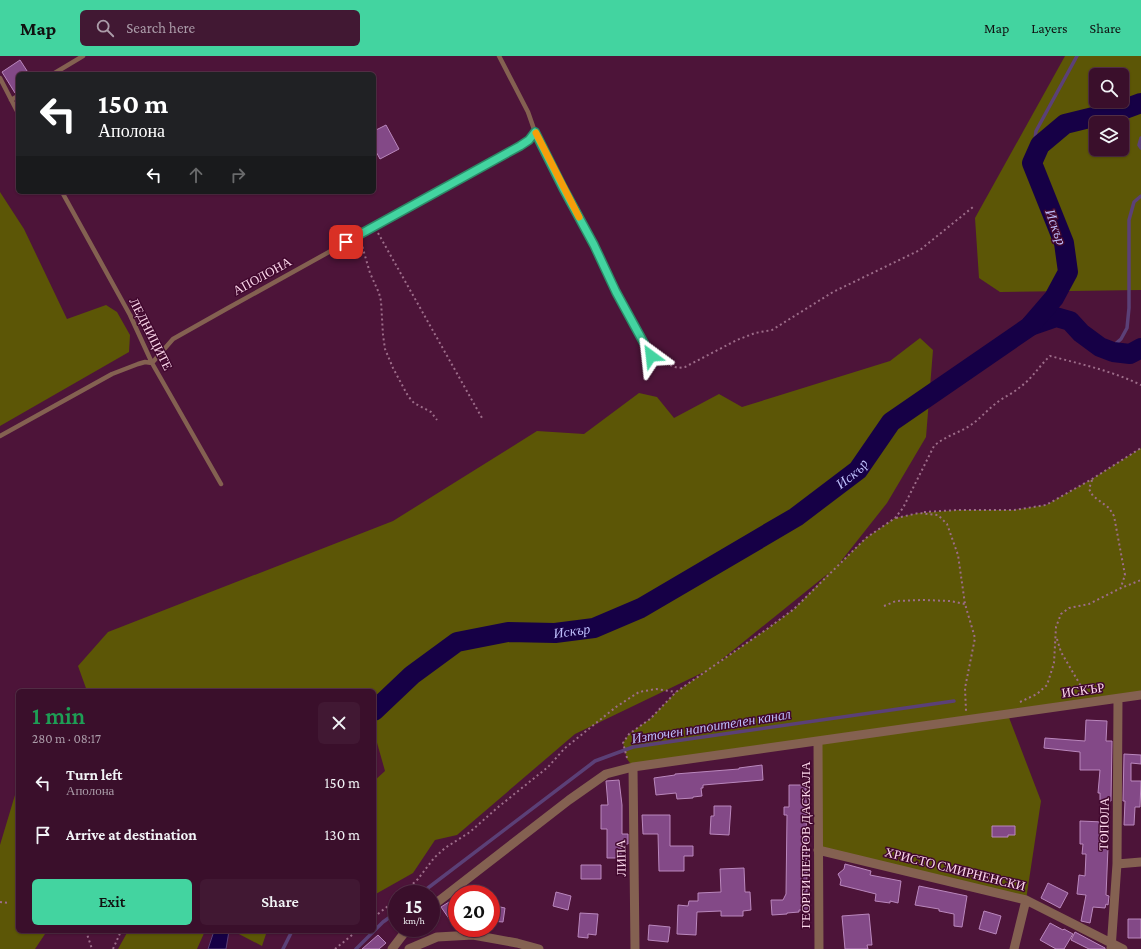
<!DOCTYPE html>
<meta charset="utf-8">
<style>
body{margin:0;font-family:"Crimson Pro",serif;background:#411833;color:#f1f3f6;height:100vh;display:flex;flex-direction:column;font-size:15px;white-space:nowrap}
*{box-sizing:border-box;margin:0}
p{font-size:13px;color:#ab9ca9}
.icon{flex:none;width:22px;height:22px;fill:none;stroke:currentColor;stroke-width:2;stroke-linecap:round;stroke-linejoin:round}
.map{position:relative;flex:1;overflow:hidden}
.side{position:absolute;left:16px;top:633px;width:360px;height:244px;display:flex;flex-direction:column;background:#3a0f2b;border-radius:6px;box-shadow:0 1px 3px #0004,0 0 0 1px #542f47}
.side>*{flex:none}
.hud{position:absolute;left:16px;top:16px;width:360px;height:122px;border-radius:6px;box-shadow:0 1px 3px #0004,0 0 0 1px #542f47;background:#202124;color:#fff;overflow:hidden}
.tools{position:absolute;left:1089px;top:12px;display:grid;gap:8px}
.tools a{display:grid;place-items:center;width:40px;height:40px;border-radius:6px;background:#3a0f2b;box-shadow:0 1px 3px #0004,0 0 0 1px #542f47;font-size:20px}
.speed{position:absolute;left:388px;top:829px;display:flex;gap:8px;font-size:20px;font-weight:700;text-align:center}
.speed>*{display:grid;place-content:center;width:52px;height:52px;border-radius:50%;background:#3a0f2b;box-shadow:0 1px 3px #0004,0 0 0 1px #542f47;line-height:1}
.speed small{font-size:10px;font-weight:400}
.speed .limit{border:6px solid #d22;background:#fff;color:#111}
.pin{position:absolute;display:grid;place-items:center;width:34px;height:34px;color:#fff;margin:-17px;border-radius:8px;box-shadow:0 2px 6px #0006}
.me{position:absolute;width:44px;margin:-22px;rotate:330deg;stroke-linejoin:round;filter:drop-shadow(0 0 3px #0008)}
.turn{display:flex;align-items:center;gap:14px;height:84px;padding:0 16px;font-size:18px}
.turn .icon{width:52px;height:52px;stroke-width:2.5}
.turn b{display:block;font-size:28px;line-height:34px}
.lanes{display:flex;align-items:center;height:38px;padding:0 16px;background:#0003;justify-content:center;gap:20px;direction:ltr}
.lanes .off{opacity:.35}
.round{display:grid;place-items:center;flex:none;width:42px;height:42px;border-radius:6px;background:#411833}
.headline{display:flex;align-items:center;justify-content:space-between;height:68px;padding:0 16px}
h1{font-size:24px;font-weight:600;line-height:30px;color:#1e9e55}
.primary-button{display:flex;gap:8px;margin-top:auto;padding:8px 16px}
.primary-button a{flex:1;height:46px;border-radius:6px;background:#43d4a0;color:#111;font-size:16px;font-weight:600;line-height:46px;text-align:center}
.primary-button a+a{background:#411833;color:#f1f3f6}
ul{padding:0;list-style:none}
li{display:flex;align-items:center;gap:12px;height:52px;padding:0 16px}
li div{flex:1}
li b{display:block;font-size:15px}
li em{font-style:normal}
header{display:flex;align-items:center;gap:24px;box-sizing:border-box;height:56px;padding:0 20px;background:#43d4a0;color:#111}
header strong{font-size:19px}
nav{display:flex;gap:22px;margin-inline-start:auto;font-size:14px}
.search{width:280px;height:36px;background:#411833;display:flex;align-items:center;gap:10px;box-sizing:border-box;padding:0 14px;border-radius:6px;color:#ab9ca9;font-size:15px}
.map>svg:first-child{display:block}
</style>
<header>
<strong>Map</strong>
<div class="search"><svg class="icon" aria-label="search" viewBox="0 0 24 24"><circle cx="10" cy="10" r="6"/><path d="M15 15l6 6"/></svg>Search here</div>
<nav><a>Map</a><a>Layers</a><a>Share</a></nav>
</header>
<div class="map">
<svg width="1141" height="893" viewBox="0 0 1141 893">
<rect width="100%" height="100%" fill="#4d1439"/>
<path fill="#5c5606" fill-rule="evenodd" d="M1065,0H1141V234L1000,236L979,222L975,162ZM1096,19H1122V45H1096ZM1096,67H1122V93H1096Z
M0,136L24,173L67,263L106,249L117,256L130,279L129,296L0,370Z
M920,282L933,294L926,381L887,447L838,509L866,482L895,462L919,457L958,454H1014L1046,449L1092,423L1141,392V639L1008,659L1041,745L1026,844L818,794V686L633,711L627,703L623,687L629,678L650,663L676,636L706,615L575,678L457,779L435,784L413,817L374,839V725L385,715L374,676V635H87L78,610L108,576L393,465L537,375L584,378L639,337L657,341L674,362L719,338L742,351L890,305ZM830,516L794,553L767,573L715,609Z
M18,729V875H47L35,893H0V789Z
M128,875H205L197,893H118Z
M237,875H267L262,890L237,877Z"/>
<path fill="#160046" stroke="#5b4077" d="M214,875H229L226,893H208Z"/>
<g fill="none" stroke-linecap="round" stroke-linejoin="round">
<path stroke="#5b4077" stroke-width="3.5" d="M1141,82L1139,89L1141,92
M1032,107L1036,75L1077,0
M1100,291L1113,290L1121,283L1127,272L1129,252V164L1134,146L1141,140
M420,838L595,705L633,691L954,645
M283,893L292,875
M356,893L383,866L397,856"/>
<g stroke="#160046" stroke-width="20">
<path d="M1030,270L1056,261L1070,265L1081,277L1100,291L1113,296L1130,298L1141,292"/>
<path id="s1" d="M374,655L412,619L457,586L508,576L555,577L594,572L641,552L796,461L858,414L891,366L1029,271L1054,242L1068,216L1064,187L1032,107L1040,89L1065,68L1122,54L1141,47"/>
</g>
</g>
<path fill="#834987" stroke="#ba87bd" d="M20,4L29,18H18V36L15,37L2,16Z
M386,69L399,93L380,103L374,92V75Z
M1086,664L1107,665L1106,685H1112L1111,745L1100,744V737H1098L1100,714H1080V696L1044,692L1045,682L1085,685Z
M1124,698L1141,699V708L1131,707V725H1141L1140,751H1135L1134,769H1124L1125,745H1123Z
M762,709L763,724L703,729V732H701L702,740L693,741V742L677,743L676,737L656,739L654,722L675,719V718L739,713V712Z
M619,724L622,749V778H628V788H621V802H607V773H601V749H608L606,725Z
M789,729H806L807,843H809L810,854H799V856L787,857V858L772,859L771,844H783L786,838L787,759H784V751H789Z
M714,750H731L729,779L710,778L711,760H714Z
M642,759H670V790H693V800H684V815H659L658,778H643Z
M1080,765L1103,766L1102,792H1108L1106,839L1109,840L1108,849L1106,848L1105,852L1093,851L1090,867L1081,865L1086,839L1077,838L1079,819L1085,820L1086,798H1082L1083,788H1080Z
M992,770H1015V779H1008V781H992Z
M845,808L871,815L870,819L901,825L898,847L890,845V847L875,845L876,838L840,829L841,824L838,818L844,813Z
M581,809H601V823H581Z
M744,812L745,836H750L751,854L743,855V860H721V855L697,856L696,879L677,878L678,849L688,850L689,845H698V837L721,836L720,813Z
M1048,827L1068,837L1060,852L1041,842Z
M919,830L967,840L962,871L954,870V858L939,855V853L915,849Z
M556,836L571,840L568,854L553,850Z
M449,846L457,857V859L450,864L441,851Z
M491,849L505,852L503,866L491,865Z
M984,855L1001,860L996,878L979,873Z
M580,857L598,858L596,879L588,878V882L578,881Z
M869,858L872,889H867L868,893H845L842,860Z
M1128,863H1141V882H1128Z
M1050,867L1063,874L1064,873L1073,878L1064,893H1056L1040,884Z
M649,869L670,871L668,886L648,884Z
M1075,876L1105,892V893H1089L1071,884Z
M378,879L386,887L379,893H362Z"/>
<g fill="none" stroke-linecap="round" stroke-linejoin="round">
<path stroke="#9d6d8a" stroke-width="2" stroke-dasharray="2 3" stroke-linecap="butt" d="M378,177L482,362
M361,186L370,217L379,237L381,245L383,279L385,293L393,312L408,340L414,347L431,356L437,364
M656,304L678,312L685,311L737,284L755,277L772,274L833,236L920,194L973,151
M1092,424L1089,433L1093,440L1109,452L1114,460L1125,519L1121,531
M924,456L958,454H1014L1046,449L1092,423L1141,392
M896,462L919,457L938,459L947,468L958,499L965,548L975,582L965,632L966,655
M884,550L896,545L923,544L950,545L965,548
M1057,583L1061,596L1085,637
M1020,646L1037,638L1047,629L1054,607L1056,571L1061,558L1069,552L1089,548L1121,532L1141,524
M627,702L623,687L629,678L650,663L676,636L767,573L794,553L866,482L895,462L903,452L934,390C945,380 959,377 971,369C982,361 991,350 1002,343C1008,339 1015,336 1020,331C1032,323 1039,310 1050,300C1081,308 1112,315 1141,329
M402,838L418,823L434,802L445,792L470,776L497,752L548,711L565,692L616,651L639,636L656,633L676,636
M0,846L9,847
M374,861L397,843
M86,875L92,893
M113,893L121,875
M335,893L357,875"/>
<path stroke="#846151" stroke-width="4.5" d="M499,0L528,56L535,76L563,132L594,189L622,247L651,300
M53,18L83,0
M0,22L18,57
M11,44L18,40
M62,136L130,259L152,307L221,428
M0,380L112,318L138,308L145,306L152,307L173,283L228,252L520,90L529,84L535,76"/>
<path stroke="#846151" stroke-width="9" d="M818,686L819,893
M633,711L635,893
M818,794L1026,844L1123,893
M1117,808L1141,806
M431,851L569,744L606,718L633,711L1141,639
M392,893L408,872
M409,893L437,881L473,879L517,887L539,893
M1014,893L1026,844
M1111,893L1117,808L1118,643"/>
</g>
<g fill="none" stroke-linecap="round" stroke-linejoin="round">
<defs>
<path id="route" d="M346,186L520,90L529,84L535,76L563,132L594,189L616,236L651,300"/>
</defs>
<use href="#route" stroke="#2c8a68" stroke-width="10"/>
<use href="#route" stroke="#43d4a0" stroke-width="7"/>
<path stroke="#f59e0b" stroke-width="7" d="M536,77L579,161"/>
</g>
<g text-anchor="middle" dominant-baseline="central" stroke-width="3" stroke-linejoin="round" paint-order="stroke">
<g font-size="13" fill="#fbd6ea" stroke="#41082e">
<text transform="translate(262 220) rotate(-29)">АПОЛОНА</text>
<text transform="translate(151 278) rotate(63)">ЛЕДНИЦИТЕ</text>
<text transform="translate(1083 634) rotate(-8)">ИСКЪР</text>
<text transform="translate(1104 768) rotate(-89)">ТОПОЛА</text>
<text transform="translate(805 789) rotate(-90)">ГЕОРГИ ПЕТРОВ ДАСКАЛА</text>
<text transform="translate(621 802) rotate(-91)">ЛИПА</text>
<text transform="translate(955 813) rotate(14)">ХРИСТО СМИРНЕНСКИ</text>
</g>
<g font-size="14" font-style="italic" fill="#bdbdfb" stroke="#41082e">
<text transform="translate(1056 171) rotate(70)">Искър</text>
<text stroke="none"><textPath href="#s1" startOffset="548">Искър</textPath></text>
<text stroke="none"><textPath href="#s1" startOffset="224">Искър</textPath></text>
<text transform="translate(711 670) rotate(-9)">Източен напоителен канал</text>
</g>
</g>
</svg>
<div class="tools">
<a><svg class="icon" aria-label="search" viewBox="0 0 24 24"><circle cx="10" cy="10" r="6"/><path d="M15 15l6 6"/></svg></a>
<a><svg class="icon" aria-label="layers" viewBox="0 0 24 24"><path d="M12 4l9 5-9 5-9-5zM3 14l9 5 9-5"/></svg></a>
</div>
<div class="speed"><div>15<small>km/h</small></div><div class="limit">20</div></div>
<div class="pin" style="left:346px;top:186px;background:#d93025"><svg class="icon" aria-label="arrive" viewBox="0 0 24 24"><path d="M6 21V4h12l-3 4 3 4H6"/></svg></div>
<svg class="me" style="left:651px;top:300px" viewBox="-20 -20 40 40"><path d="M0-17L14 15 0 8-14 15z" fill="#43d4a0" stroke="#fff" stroke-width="4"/></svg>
<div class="hud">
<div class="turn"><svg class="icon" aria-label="left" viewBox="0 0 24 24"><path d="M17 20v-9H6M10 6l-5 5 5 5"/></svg><div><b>150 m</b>Аполона</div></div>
<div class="lanes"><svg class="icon" aria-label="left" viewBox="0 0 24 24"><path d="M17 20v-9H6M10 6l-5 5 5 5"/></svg><svg class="icon off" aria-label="ahead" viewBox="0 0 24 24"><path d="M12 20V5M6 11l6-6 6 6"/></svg><svg class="icon off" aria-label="right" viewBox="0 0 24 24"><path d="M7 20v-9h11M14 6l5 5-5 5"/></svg></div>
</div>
<section class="side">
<div class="headline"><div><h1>1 min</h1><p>280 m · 08:17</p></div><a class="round"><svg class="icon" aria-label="close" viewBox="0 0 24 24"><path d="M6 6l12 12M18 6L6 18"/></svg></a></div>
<ul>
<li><svg class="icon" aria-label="left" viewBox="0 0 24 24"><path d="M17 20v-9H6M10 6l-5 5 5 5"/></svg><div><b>Turn left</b><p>Аполона</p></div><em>150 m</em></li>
<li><svg class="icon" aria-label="arrive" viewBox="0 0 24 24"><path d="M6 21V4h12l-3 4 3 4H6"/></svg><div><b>Arrive at destination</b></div><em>130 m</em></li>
</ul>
<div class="primary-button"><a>Exit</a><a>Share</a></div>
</section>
</div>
